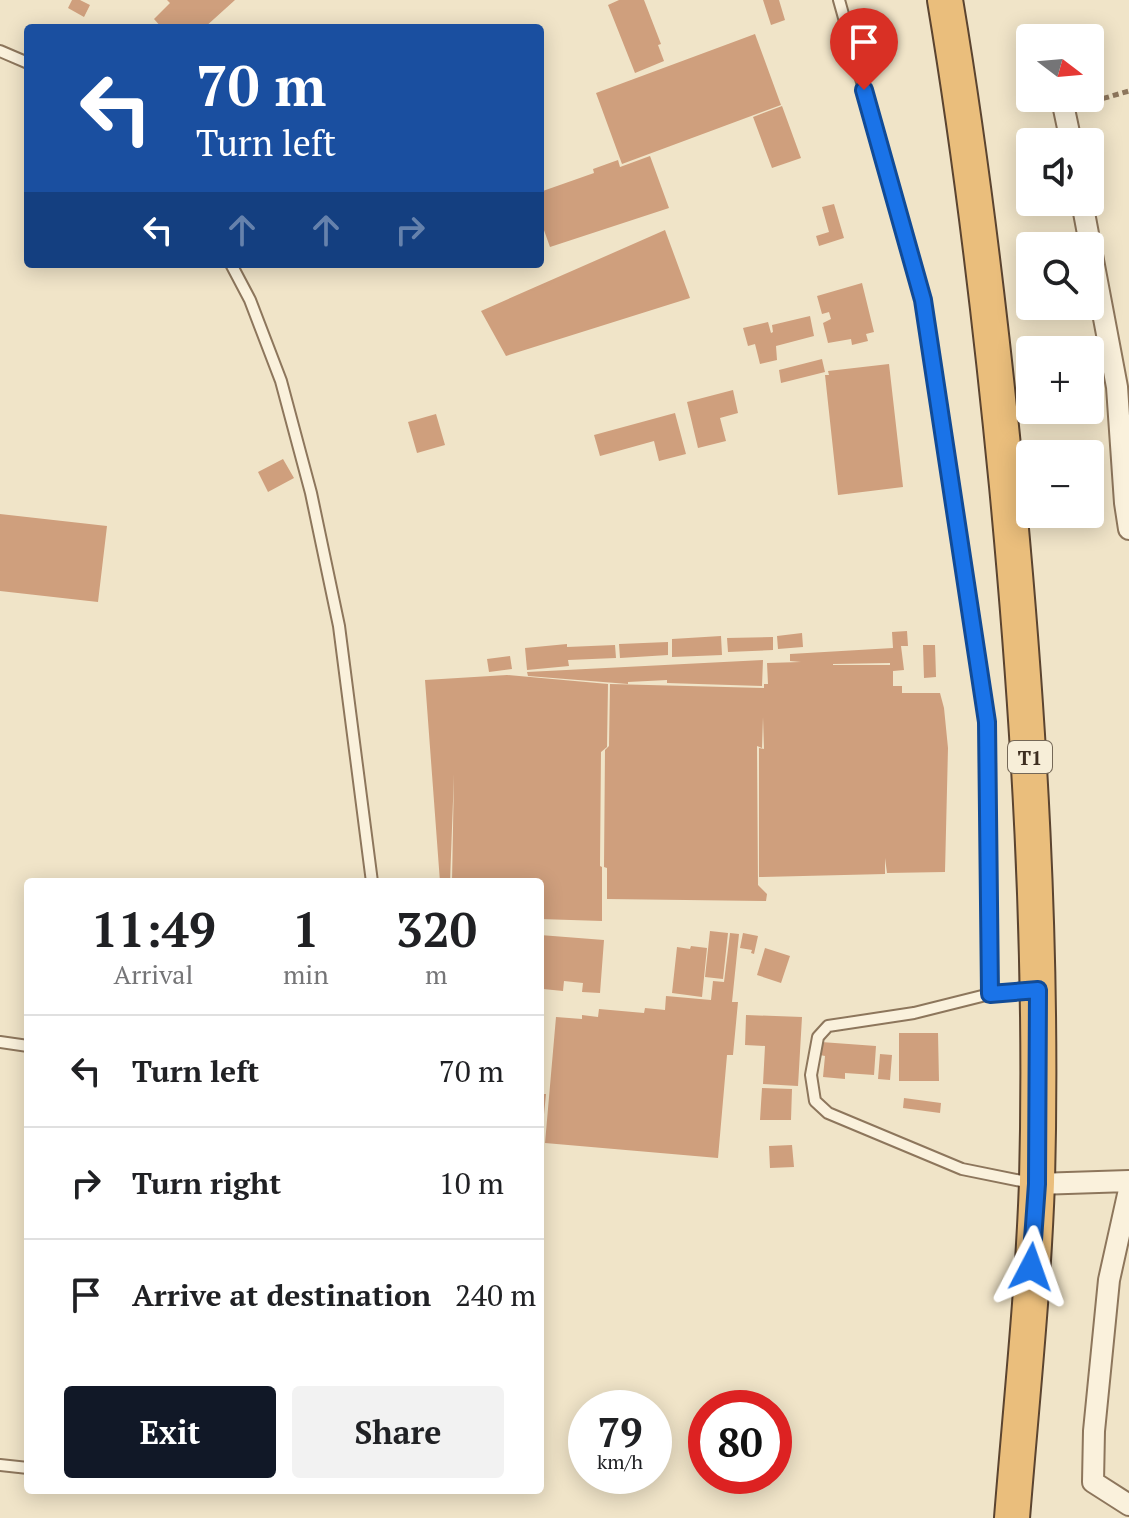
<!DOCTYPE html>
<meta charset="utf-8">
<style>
body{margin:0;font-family:"PT Serif",serif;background:#f2f2f2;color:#202124;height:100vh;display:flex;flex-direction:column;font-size:30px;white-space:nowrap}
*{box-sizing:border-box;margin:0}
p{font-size:26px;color:#757577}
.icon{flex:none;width:44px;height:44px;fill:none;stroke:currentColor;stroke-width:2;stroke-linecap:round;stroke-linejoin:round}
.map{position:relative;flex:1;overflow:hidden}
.side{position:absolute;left:24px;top:878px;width:520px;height:616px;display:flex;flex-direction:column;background:#fff;border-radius:8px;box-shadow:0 4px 20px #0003}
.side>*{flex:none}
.hud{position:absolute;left:24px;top:24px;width:520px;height:244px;border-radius:8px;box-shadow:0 4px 20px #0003;background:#1a4fa0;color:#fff;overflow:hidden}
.needle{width:52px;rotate:106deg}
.controls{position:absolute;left:1016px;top:24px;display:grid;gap:16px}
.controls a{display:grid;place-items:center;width:88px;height:88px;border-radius:8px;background:#fff;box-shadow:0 4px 20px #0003;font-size:40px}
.speed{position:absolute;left:568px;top:1390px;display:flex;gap:16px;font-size:40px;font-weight:700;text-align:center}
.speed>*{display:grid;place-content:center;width:104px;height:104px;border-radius:50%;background:#fff;box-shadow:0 4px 20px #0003;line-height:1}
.speed small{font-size:20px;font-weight:400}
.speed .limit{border:12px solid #d22;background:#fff;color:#111}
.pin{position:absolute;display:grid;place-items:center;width:68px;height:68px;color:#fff;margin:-82px -34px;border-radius:50% 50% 50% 0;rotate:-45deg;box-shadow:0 0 8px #0007}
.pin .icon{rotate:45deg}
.me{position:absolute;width:88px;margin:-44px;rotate:4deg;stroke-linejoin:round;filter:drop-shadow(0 0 6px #0008)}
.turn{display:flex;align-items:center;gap:28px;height:168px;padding:0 40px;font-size:36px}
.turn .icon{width:104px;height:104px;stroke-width:2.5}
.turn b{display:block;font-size:56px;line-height:68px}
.lanes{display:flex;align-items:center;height:76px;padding:0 40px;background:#0003;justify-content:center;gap:40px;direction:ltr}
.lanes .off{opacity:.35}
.eta{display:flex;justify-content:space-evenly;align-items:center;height:136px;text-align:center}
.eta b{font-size:48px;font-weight:600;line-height:56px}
.action{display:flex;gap:16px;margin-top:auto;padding:16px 40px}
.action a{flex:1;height:92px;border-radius:8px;background:#111827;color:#fff;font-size:32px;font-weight:600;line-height:92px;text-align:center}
.action a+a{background:#f2f2f2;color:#202124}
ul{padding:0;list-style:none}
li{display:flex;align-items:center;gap:24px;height:112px;padding:0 40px;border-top:2px solid #e0e0e0}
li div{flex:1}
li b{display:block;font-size:30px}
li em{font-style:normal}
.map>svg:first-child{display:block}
</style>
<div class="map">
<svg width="1129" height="1518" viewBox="0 0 1129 1518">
<rect width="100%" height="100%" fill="#f0e4c8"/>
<path fill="#cf9f7d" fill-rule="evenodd" d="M72,0H80L90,5L84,17L68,8Z
M167,0H235L204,28H162L154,19L170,3Z
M619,0H644L661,44L658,45L664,61L635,73L608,5Z
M763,0H779L785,20L771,25Z
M755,34L781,105L622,164L596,93Z
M782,106L801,158L772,168L753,117Z
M650,156L669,208L550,247L540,219V192L594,173L593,169L618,160L620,167Z
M834,204L844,238L819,246L816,236L829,232L822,207Z
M665,230L690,298L506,356L481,311Z
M862,283L874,332L866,334L868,341L852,345L851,339L828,343L823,323L831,319L829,312L822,314L817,296Z
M810,316L814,336L776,346L777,360L760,364L755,344L748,346L743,328L768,322L771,333L773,332L772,325Z
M822,359L825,372L781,383L779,370Z
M889,364L903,487L838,495L825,375H829L828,371Z
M733,390L738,413L720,418L726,441L698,448L687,402Z
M675,413L686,454L659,461L654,441L600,456L594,435Z
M436,414L445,445L417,453L408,422Z
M283,459L294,478L268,492L258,472Z
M0,514L107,526L98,602L0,591Z
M907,631L908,646H901L904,670L893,671V686H902V693H940L944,708L948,748L945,872L887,873L885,858V874L759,877V748L764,749L763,717L762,748L757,746L758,885L767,894L766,901L607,899V868L604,867L605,750L609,746L610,684L764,688V684H768L767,663L801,662L790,661V654L893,648L892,632ZM890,663V665H833V664Z
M802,633L803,647L778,649L777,636Z
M721,636L722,655L672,657V639Z
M773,637V650L728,652L727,638Z
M668,642V655L620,658L619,644Z
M567,644V647L615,645L616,658L568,660L569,666L527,670L525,648Z
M923,645H935L936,677L924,678Z
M510,656L512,669L489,672L487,659Z
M763,660L762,686L667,683V680L628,682V684L528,676L527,672Z
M507,675L608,684L607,747L601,752L600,866L602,867V921L540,919V882H452L454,774L450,882H440L425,680Z
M710,931L728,933L723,979L705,977Z
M730,933L739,934L732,1002H738L733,1055H727L718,1158L545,1143L556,1017L582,1019V1015L598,1017L599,1009L644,1013L645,1008L665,1010L666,996L711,1000L713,981L724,982Z
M743,933L758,936L754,954L751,953L752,950L740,948Z
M540,935L604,940L600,993L582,992L583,983L564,981L563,991L543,989V983H540Z
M691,946L707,948L702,997L672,993L677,947L690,949Z
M765,948L790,956L781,983L757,975Z
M746,1015L802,1017L798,1086L763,1084L765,1046L745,1045Z
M899,1033H938L939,1081H899Z
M821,1042L876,1046L874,1075L845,1073V1079L823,1077L825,1056L820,1055Z
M880,1054L892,1055L890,1080L878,1079Z
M762,1088L792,1089L791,1120H760Z
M540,1094H546L542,1135H540Z
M904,1098L941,1103L940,1113L903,1108Z
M792,1145L794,1167L770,1168L769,1146Z"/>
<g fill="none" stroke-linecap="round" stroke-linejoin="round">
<defs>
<path id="service" d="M839,0L923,300L955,508L987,722L990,994
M0,51L28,63
M231,264L250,300L281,381L311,493L339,626L372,882
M0,1042L28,1046
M1031,1183L962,1169L828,1113L815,1101L811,1075L818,1037L828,1026L914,1013L990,994L1032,990
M0,1465L28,1468"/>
<path id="minor" d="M1064,109L1071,142
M1082,202L1117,387L1125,503L1129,529
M1037,1184L1129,1181
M1129,1190L1109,1280L1094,1431L1093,1482L1129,1505"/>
<path id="trunk" d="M945,0C972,161 991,323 1007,486C1029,717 1043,949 1037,1182C1033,1294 1021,1406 1012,1518"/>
</defs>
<use href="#service" stroke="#8d765c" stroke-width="14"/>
<use href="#minor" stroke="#8d765c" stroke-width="24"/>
<use href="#trunk" stroke="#5b4430" stroke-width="38"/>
<path stroke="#8d765c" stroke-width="5" stroke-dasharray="6 4" stroke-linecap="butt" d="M1084,104L1129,91"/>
<use href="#service" stroke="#faf1dc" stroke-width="10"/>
<use href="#minor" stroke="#faf1dc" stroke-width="20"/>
<use href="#trunk" stroke="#eabe7c" stroke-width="34"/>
</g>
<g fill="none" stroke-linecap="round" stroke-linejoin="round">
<defs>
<path id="route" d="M864,90L923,300L987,722L990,994L1038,990L1037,1184L1031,1267"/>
</defs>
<use href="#route" stroke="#114b97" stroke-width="20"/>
<use href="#route" stroke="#1a73e8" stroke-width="14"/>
</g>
<g text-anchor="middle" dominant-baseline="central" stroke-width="7" stroke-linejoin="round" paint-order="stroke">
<rect fill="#f7eed8" stroke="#756857" stroke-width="2" x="1008" y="741" width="44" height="32" rx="6"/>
<g font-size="20" font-weight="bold" fill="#3d2e20">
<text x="1030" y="757">T1</text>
</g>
</g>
</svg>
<div class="controls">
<a><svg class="needle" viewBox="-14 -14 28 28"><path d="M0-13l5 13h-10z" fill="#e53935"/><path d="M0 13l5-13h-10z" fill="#757577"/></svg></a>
<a><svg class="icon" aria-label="sound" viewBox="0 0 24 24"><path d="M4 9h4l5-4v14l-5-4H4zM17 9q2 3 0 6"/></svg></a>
<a><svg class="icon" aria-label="search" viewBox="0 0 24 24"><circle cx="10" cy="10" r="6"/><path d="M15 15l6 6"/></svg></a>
<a>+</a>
<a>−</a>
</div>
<div class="speed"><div>79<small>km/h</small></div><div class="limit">80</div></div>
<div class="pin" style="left:864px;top:90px;background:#d93025"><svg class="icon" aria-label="arrive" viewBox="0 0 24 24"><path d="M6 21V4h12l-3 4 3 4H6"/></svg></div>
<svg class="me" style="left:1031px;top:1267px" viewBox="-20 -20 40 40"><path d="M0-17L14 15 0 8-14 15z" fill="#1a73e8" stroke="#fff" stroke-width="4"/></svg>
<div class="hud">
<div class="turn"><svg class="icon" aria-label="left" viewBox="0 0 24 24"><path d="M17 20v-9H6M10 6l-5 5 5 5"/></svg><div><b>70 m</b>Turn left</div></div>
<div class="lanes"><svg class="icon" aria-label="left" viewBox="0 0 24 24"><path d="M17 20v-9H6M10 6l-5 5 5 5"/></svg><svg class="icon off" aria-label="ahead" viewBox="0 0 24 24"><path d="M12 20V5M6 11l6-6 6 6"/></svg><svg class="icon off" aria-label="ahead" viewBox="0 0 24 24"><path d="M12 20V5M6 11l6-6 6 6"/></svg><svg class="icon off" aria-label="right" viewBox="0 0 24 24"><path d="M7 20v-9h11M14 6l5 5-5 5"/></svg></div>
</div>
<section class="side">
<div class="eta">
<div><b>11:49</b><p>Arrival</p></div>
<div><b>1</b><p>min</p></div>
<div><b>320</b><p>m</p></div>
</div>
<ul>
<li><svg class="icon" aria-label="left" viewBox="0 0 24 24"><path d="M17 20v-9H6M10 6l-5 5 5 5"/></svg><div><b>Turn left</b></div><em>70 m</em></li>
<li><svg class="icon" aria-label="right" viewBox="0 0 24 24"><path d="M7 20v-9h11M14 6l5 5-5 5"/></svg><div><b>Turn right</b></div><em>10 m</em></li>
<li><svg class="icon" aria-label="arrive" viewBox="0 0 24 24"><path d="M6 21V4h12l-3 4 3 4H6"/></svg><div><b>Arrive at destination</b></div><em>240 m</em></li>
</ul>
<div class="action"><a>Exit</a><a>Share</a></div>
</section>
</div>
